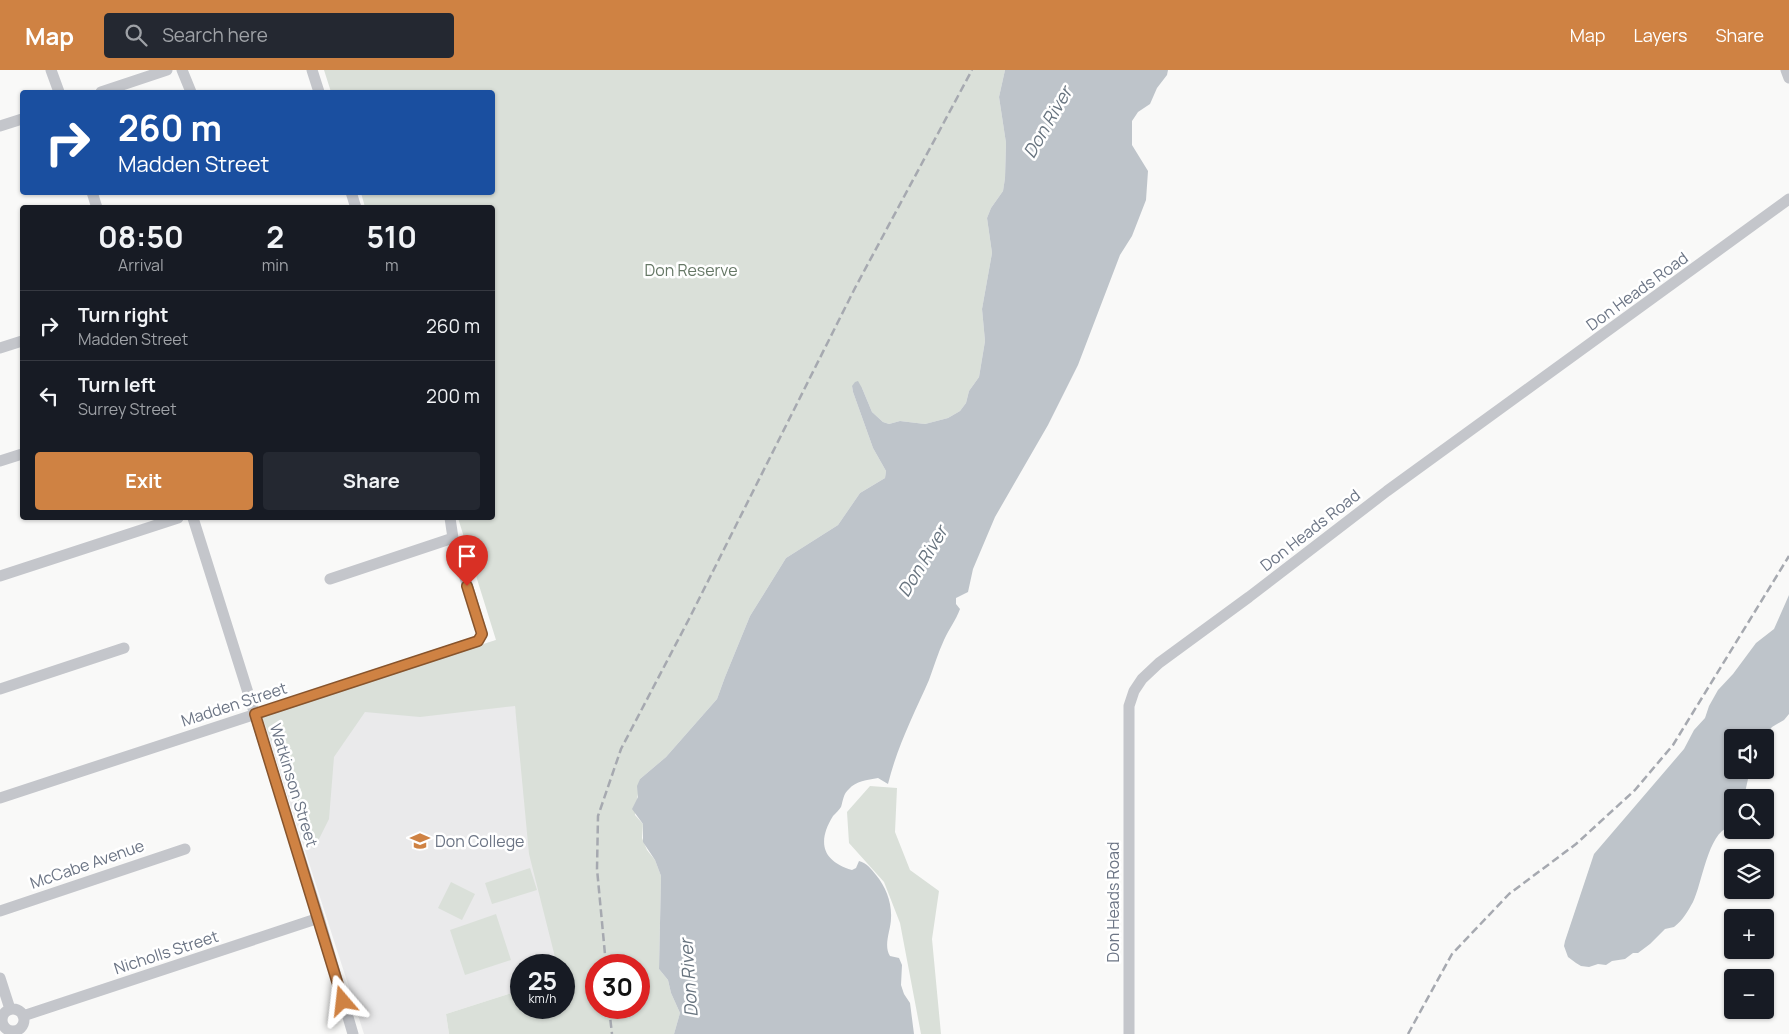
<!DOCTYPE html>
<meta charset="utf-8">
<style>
body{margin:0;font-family:Manrope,sans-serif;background:#242831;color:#f1f3f6;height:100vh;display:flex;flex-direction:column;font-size:19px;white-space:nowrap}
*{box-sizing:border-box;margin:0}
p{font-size:16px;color:#9ea1a6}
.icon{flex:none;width:28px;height:28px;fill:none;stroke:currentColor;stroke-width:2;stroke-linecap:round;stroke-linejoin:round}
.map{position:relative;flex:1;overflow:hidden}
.details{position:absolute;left:20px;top:135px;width:475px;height:315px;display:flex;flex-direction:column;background:#171b24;border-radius:5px;box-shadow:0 1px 4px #0004}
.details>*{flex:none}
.banner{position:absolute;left:20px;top:20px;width:475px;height:105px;border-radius:5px;box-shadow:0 1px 4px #0004;background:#1a4fa0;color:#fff;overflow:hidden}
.fabs{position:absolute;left:1724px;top:659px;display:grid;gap:10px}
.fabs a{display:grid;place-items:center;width:50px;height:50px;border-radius:5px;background:#171b24;box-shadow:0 1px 4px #0004;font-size:25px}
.speed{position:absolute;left:510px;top:884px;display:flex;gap:10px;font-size:25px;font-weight:700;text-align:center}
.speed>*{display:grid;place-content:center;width:65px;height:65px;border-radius:50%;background:#171b24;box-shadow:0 1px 4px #0004;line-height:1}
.speed small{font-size:12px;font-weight:400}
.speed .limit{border:8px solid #d22;background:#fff;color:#111}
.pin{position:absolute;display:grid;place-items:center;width:42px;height:42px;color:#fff;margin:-51px -21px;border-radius:50% 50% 50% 0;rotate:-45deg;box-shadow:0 0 5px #0007}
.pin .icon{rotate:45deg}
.me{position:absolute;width:55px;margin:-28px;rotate:343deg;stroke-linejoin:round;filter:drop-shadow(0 0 4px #0008)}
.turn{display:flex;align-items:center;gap:18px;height:105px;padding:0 15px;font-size:22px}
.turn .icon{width:65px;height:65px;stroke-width:2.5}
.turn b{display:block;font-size:35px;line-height:42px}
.eta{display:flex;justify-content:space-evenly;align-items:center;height:85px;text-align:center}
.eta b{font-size:30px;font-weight:700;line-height:35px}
.primary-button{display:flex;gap:10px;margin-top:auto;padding:10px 15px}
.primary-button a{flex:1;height:58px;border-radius:5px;background:#cf8243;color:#fff;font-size:20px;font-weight:700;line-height:58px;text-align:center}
.primary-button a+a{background:#242831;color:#f1f3f6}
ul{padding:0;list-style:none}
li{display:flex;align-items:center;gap:15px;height:70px;padding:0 15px;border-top:1px solid #363941}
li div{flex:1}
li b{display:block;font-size:19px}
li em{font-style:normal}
header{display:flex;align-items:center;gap:30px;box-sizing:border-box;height:70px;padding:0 25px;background:#cf8243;color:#fff}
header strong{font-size:24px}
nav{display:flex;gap:28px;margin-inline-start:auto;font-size:18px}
.search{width:350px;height:45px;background:#242831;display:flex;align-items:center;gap:12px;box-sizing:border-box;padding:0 18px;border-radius:5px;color:#9ea1a6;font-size:19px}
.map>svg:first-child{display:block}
</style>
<header>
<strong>Map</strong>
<div class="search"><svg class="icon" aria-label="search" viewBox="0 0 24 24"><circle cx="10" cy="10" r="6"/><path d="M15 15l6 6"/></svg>Search here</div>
<nav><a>Map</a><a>Layers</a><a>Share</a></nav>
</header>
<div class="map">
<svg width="1789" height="964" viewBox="0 0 1789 964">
<rect width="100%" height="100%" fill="#f9f9f8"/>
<path fill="#eaeaeb" d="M496,570L515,636L558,895H521V920L446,944L449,964H364L262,647Z"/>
<path fill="#dae0d9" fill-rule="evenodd" d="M324,0H1005L999,27L1006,73L1005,108L1003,121L991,138L987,148L992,183L982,239L985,271L979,307L969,321L966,333L960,341L948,348L925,354L900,351L889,354L883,352L872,342L862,318L852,316L853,322L873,378L886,401L885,408L860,423L838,455L786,488L750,546L725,607L717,629L666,687L640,709L635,745L643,754L642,768L647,780L655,790L661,806L659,899L668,910L671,923L680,943L674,964H449L446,944L521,920V938H564V895H557L529,784L515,636L420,647L365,642L334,687L329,749L314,779L309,772L293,724L262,647L496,570L458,448H492V138L365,137L361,123L492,122V22H331ZM596,895H639V938H596Z
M870,716L897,718L895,762L910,800L939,821L932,869L941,964H921L900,853L884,812L849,773L847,742Z
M530,798L537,820L492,834L485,813Z
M451,812L475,824L462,850L438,838Z
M496,844L511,890L465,905L450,860Z"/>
<path fill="#bec4ca" d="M1005,0H1168L1167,5L1157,18L1150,34L1138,42L1132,51V75L1148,101L1146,130L1132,166L1120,185L1078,295L1048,355L995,447L973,499L968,522L956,528V534L960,539C956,550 949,559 944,570C938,583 934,596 929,610C914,644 897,677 888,714L878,708C867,710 856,711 849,719C843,724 843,731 841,737C839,740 836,743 833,746C817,772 822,791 852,800L856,798L859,791C867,793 871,799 876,805C886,817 892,833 891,848C891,860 883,875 890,886L899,888L902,895L901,915L904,924L910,933L914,964H674L680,943L671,923L668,910L659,899L661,806L655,790L643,772V754L632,739L638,727L637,716L640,709L666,687L717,629L725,607L750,546L786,488L838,455L860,423L885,408L886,401L873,378L853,322L852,316L855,312L858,311L862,318L872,342L883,352L889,354L900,351L925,354L948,348L960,341L966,333L969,321L979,307L985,271L982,239L992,183L987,148L991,138L1003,121L1005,108L1006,73L999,27Z
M1789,525V644L1784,650L1772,657L1764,667L1732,668V700H1750L1744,727L1732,728V749L1729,757C1708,763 1702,814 1693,832C1688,841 1683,850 1674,857L1665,859L1650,874L1638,883H1633L1625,889L1612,891L1606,895L1598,894L1589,897L1581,896L1576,893L1568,887L1564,876L1565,871L1594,784L1684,679L1694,660L1705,648L1709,636L1718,620L1733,604L1756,573L1774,559Z"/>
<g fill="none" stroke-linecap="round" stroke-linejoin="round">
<path stroke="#c4c6cb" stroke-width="11" d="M51,0L59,22
M182,0L191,22
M312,0L319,22
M1786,0L1789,8
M101,22L167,0
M0,56L22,49
M92,122L97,138
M351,122L356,138
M0,278L22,271
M0,391L22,384
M193,448L319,848L353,964
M0,506L178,448
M330,509L453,468
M0,619L124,578
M0,728L478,571L482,564L453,468L450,448
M0,841L185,779
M0,908L10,939
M2 950a11 11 0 1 1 22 0a11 11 0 1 1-22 0Z
M23,946L319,848
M1129,964V636L1134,621L1142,609L1159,593L1249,527L1387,421L1789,129"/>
<path stroke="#a6a9b0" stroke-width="2.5" stroke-dasharray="8 4" stroke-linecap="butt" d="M606,895L597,799L598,746L621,679L689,549L855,218L972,0
M609,938L612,964
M1408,964L1452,884L1509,824L1576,774L1635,720L1673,675L1789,486"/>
</g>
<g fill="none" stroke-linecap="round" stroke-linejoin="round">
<defs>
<path id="route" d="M343,931L255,644L478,571L482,564L467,516"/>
</defs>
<use href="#route" stroke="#87542c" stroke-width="12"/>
<use href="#route" stroke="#cf8243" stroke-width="9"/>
</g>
<defs>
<symbol id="school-bare" viewBox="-9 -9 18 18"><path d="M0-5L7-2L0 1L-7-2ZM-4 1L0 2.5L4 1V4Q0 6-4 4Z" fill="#cf8243" stroke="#fff" stroke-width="2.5" paint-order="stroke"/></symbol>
</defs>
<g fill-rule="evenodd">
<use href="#school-bare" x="406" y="757" width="28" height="28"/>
</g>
<g text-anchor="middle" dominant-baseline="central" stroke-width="5" stroke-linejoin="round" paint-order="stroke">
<g font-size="16" fill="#667866" stroke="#fff">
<text x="691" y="200">Don Reserve</text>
</g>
<g font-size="16" fill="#6c7585" stroke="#fff">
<text transform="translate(1637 221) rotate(-36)">Don Heads Road</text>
<text transform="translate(1310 460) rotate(-38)">Don Heads Road</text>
<text transform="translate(234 634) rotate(-18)">Madden Street</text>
<text transform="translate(294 715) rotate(73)">Watkinson Street</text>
<text transform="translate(87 794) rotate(-19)">McCabe Avenue</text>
<text transform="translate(1113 832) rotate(-90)">Don Heads Road</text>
<text transform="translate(166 882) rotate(-18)">Nicholls Street</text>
</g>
<g font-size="16" fill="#6c7585" stroke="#fff" text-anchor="start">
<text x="435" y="771">Don College</text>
</g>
<g font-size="18" font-style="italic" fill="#68747f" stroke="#fff">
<text transform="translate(1047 52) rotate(-60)">Don River</text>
<text transform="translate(922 491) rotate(-59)">Don River</text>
<text transform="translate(688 908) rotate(-94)">Don River</text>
</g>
</g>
</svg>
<div class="fabs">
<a><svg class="icon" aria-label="sound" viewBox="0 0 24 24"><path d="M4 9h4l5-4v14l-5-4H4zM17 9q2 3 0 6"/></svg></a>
<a><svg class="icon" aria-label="search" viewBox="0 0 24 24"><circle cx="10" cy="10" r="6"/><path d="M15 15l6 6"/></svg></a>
<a><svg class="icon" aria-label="layers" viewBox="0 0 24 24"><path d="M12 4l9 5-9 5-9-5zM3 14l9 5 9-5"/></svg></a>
<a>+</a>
<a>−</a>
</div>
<div class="speed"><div>25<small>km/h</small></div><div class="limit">30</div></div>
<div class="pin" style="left:467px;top:516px;background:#d93025"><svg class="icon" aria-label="arrive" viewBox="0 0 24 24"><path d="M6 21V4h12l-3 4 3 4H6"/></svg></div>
<svg class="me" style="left:343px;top:931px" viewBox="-20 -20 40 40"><path d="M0-17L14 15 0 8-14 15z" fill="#cf8243" stroke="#fff" stroke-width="4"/></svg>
<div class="banner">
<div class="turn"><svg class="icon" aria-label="right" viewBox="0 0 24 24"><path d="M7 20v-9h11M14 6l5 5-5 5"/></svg><div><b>260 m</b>Madden Street</div></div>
</div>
<section class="details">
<div class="eta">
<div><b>08:50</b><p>Arrival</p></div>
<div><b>2</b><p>min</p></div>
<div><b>510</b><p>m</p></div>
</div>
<ul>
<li><svg class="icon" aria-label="right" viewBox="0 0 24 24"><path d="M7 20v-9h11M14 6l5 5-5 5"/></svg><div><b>Turn right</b><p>Madden Street</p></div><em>260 m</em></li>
<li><svg class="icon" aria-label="left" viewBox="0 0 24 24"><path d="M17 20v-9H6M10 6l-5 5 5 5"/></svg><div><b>Turn left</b><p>Surrey Street</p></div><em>200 m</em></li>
</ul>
<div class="primary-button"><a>Exit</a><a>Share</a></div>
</section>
</div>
